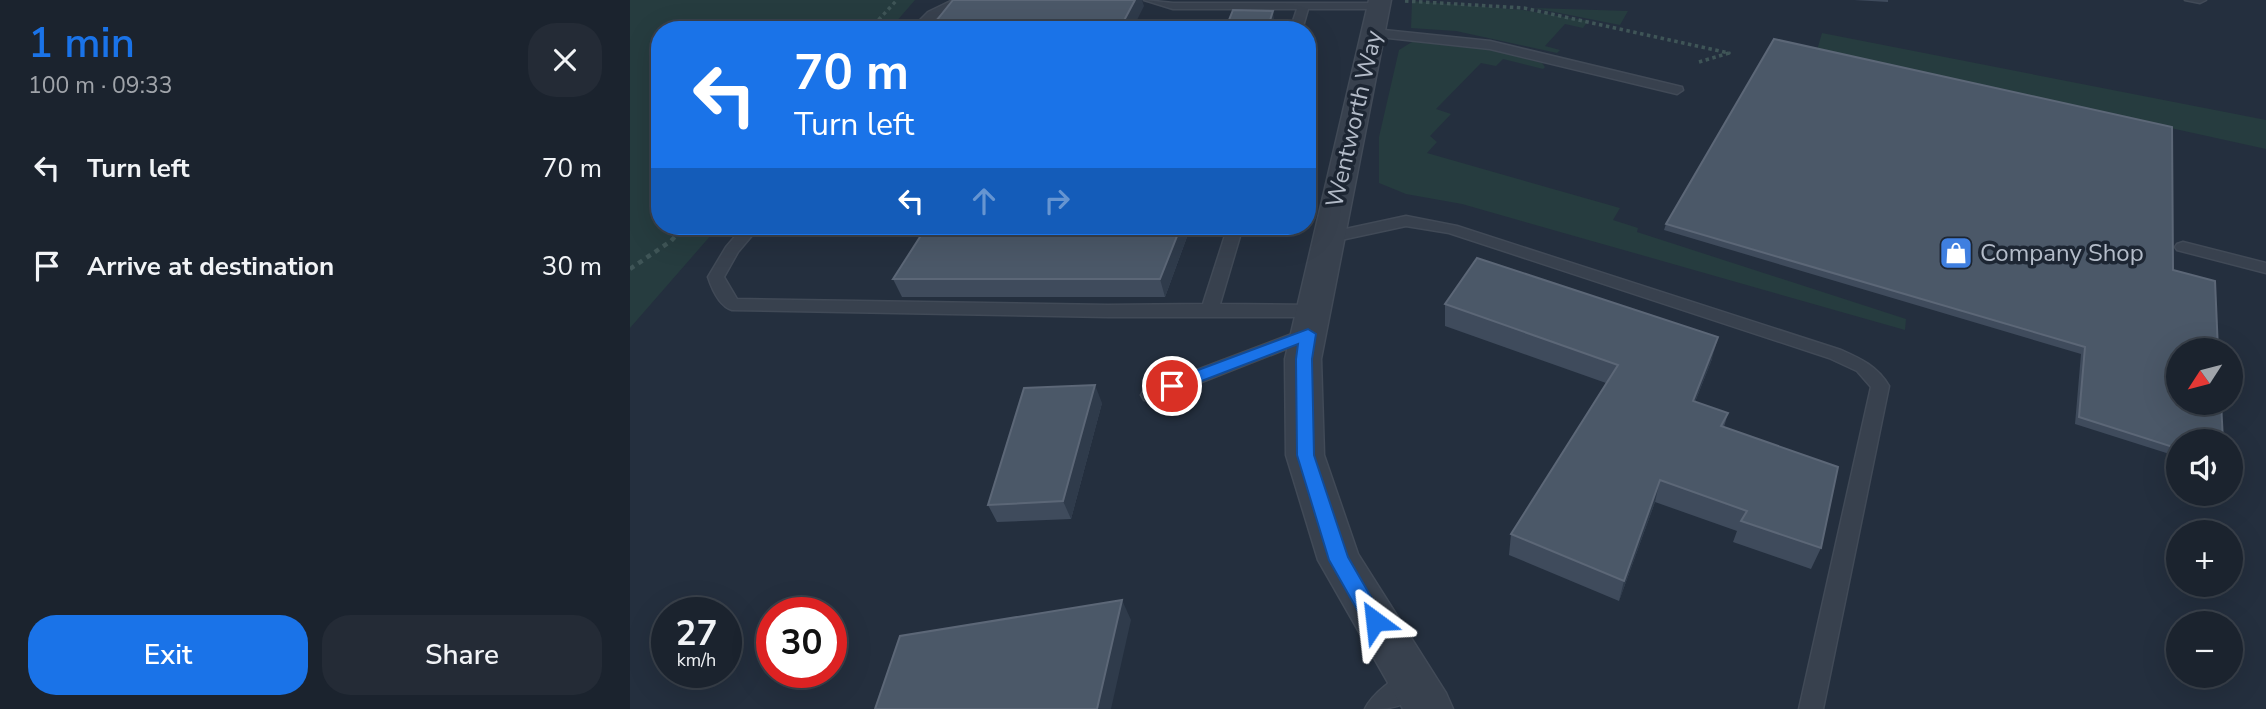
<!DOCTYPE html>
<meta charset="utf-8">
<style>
body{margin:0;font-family:"Nunito Sans",sans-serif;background:#242b36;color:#f1f3f6;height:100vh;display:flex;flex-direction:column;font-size:26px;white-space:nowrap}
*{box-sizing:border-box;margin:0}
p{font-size:23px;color:#a0a4aa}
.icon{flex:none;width:38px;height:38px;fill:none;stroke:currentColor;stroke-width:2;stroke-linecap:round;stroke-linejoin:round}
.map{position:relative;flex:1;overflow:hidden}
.drawer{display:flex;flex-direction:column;background:#1b232e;width:630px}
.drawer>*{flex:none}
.banner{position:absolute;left:21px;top:21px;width:665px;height:214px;border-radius:28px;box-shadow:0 7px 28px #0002,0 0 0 2px #39404a;background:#1a73e8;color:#fff;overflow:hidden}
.needle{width:46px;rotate:234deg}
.buttons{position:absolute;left:1536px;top:338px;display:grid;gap:14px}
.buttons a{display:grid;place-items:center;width:77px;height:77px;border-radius:50%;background:#1b232e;box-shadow:0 7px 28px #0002,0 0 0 2px #39404a;font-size:35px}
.speed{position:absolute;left:21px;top:597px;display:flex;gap:14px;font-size:35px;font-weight:700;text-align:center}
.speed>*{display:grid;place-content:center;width:91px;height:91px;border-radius:50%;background:#1b232e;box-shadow:0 7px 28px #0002,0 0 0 2px #39404a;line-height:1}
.speed small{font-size:18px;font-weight:400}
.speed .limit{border:10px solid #d22;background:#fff;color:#111}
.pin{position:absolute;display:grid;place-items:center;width:60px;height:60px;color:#fff;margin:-30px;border:4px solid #fff;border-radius:50%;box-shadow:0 2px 7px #0007}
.me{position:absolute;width:77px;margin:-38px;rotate:330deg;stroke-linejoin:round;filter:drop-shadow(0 0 5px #0008)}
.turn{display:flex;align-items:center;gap:24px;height:147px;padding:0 28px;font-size:32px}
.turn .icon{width:91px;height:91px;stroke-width:2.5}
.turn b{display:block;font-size:49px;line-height:60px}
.lanes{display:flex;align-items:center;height:66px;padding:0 28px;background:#0003;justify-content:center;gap:35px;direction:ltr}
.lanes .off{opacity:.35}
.round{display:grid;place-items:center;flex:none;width:74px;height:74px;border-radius:28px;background:#242b36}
.overview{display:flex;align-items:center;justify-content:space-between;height:119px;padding:0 28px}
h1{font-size:42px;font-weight:600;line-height:52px;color:#1a73e8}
.cta{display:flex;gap:14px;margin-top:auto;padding:14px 28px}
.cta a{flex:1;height:80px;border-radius:28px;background:#1a73e8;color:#fff;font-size:28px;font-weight:600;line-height:80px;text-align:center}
.cta a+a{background:#242b36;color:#f1f3f6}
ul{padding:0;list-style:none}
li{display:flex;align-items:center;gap:21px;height:98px;padding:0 28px}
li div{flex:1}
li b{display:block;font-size:26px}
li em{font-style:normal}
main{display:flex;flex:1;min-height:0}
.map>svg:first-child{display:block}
</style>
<main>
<section class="drawer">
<div class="overview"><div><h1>1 min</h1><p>100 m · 09:33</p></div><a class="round"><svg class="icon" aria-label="close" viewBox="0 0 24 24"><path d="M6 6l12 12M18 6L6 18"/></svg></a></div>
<ul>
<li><svg class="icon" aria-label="left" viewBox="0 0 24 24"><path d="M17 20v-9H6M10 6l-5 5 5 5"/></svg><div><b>Turn left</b></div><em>70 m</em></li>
<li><svg class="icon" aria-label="arrive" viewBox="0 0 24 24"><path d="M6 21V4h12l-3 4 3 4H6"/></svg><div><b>Arrive at destination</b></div><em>30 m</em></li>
</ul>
<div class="cta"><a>Exit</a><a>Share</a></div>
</section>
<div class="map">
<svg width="1636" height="709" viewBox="0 0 1636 709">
<rect width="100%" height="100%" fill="#242f3e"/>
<path fill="#263c3f" d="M0,0H285L259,30H30V226H89L0,328Z
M782,1L893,10L958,21L953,28L935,24L915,46L930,50L927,53L826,31L781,28Z
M904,8L998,11L990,25Z
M1192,33L1636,120V149L1187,50Z
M785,40L851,47L912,63L915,67L913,69L873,59L866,66L851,63L806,109L821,114L800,136L807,142L797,153L990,208L983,220L1008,228L1007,232L1276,319L1275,330L832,204L776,194L749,183V137L769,50Z"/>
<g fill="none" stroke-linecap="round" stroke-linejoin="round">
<defs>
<path id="service" d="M323,0H341L312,13L293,30H280L298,12Z
M514,0L543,3H749L755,6L749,9H678L672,30H660L667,9H543Z
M1555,0H1576L1570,3Z
M744,29L860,41L1052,87L1053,90L1047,94L860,49L740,36L738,33Z
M776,216L827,226L1211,350C1231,359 1247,366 1259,386L1193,709H1169L1241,387L1227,371L1199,358L819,233L776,226L697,243L689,238L697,233Z
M114,226H130L108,252L94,277L107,299L478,305L573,304L598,226H613L590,304L683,305L691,311L683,317H478L102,310C89,306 82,289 78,277L96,247Z
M1553,242L1636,263V273L1547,250L1545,247L1547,244Z
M678,328L687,334L684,338L526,400H514L511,395L514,390Z
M780,671L788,674L792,682C780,709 760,709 735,709C742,694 764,677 780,671Z"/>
<path id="minor" d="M739,0H761L691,359L694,455L728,554L816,693L823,709H773L688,560L656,455L655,359Z"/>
</defs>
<use href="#service" stroke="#414a57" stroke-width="3"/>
<use href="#minor" stroke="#414a57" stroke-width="3"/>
<path stroke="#3f5557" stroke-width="3.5" stroke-dasharray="3.5 3.5" stroke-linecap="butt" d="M775,1L894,8L1099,53L1069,62
M239,30L267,0"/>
<path stroke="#3f5557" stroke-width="4.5" stroke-dasharray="5 5" stroke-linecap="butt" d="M0,269L41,241L55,226"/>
<use href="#service" fill="#38414e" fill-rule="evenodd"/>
<use href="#minor" fill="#38414e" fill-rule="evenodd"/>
</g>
<path fill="#3f4b5c" d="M1224,0H1258V2Z
M1036,224L1543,270L1549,457L1445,424L1451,354L1034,230Z
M561,226L535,297H272L263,279Z
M815,304L1082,359L1065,402L1098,413L1094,427L1191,548L1181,569L1103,542L1107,531L1025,502L989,601L879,555L881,534L976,383L815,326Z
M472,403L441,519L367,522L358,505Z"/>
<path fill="#2f3b4b" d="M505,0H512L514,6L502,30H489Z
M643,11L645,27L644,30H637Z
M551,226H561L535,297L530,279Z
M1088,337L1082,359L1057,422L1063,401Z
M465,385L472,403L441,519L433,501Z
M1030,480L1025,502L989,601L994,581Z
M492,600L501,620L481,709H467Z"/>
<path fill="#4b5868" stroke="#5c6777" stroke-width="2" d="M323,0H505L489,30H299Z
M603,10L643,11L637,30H595Z
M1144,39L1542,127L1543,270L1585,281L1588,350H1549V402H1591L1593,441H1549V449L1449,417L1455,347L1036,224Z
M297,226H551L530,279H263Z
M847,258L1088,337L1063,401L1098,413L1091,426L1208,467L1191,548L1111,521L1117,511L1030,480L994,581L881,534L988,365L815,304Z
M465,385L433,501L358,505L394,388Z
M492,600L467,709H245L270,636Z"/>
<path fill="#1a73e8" stroke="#114b97" stroke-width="2" d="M678,329L686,334L682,359L684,455L718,557L755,621L752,627L745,630L737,627L699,560L667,455L666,359L668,344L548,390L542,392L534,386L536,382Z"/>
<defs>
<symbol id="shop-square" viewBox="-11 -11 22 22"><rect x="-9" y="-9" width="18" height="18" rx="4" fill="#3f7fe0" stroke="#1d2633"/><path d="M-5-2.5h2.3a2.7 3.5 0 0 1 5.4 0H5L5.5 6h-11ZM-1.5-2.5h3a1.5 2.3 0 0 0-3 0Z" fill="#fff"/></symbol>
</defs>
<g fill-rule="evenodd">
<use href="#shop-square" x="1307" y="234" width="38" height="38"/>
</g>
<g text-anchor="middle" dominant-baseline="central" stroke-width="7" stroke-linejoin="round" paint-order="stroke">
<g font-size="24" fill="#b4bcc9" stroke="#1d2633">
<text transform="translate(724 119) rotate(-77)">Wentworth Way</text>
</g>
<g font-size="24" fill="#b4bcc9" stroke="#1d2633" text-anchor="start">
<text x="1350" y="253">Company Shop</text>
</g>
</g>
</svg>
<div class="buttons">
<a><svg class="needle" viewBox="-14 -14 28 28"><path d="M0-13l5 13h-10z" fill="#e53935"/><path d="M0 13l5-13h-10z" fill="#a0a4aa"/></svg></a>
<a><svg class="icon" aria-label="sound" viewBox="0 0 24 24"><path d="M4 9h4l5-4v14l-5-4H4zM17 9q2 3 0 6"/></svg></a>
<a>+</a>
<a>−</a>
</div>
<div class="speed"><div>27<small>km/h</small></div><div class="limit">30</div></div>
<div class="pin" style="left:542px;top:386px;background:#d93025"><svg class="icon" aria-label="arrive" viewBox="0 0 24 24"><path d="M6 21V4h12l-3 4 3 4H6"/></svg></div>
<svg class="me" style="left:745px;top:621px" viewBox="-20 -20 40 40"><path d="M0-17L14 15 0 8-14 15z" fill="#1a73e8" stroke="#fff" stroke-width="4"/></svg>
<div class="banner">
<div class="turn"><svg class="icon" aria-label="left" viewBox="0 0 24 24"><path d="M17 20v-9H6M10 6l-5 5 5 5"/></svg><div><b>70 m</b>Turn left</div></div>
<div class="lanes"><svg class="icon" aria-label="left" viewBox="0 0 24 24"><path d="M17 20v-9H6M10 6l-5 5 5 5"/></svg><svg class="icon off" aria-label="ahead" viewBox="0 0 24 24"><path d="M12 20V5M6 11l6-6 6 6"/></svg><svg class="icon off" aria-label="right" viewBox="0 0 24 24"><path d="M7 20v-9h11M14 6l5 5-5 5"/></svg></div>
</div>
</div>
</main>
